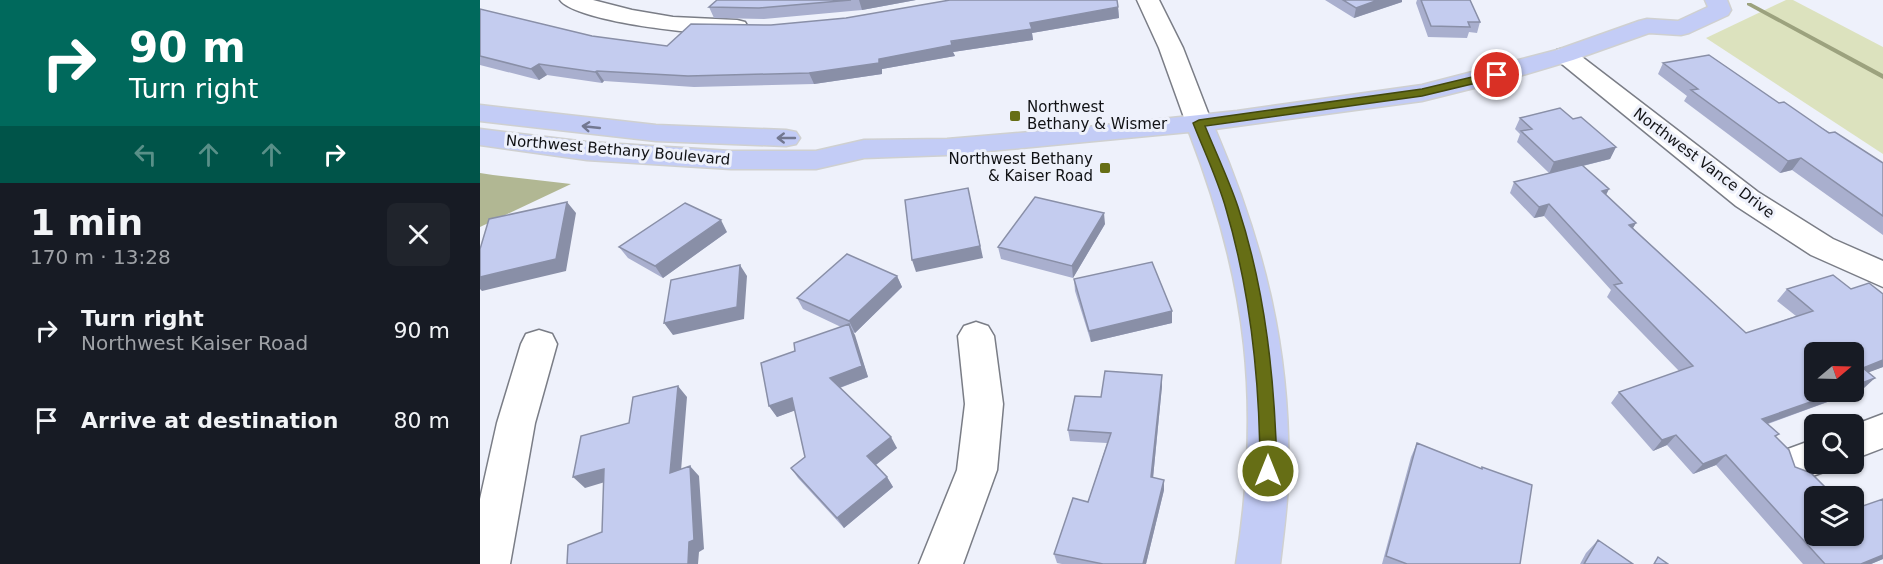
<!DOCTYPE html>
<meta charset="utf-8">
<style>
body{margin:0;font-family:"DejaVu Sans",sans-serif;background:#20242c;color:#f1f3f6;height:100vh;display:flex;flex-direction:column;font-size:22px;white-space:nowrap}
*{box-sizing:border-box;margin:0}
p{font-size:20px;color:#9ea1a6}
.icon{flex:none;width:33px;height:33px;fill:none;stroke:currentColor;stroke-width:2;stroke-linecap:round;stroke-linejoin:round}
.map{position:relative;flex:1;overflow:hidden}
.side{display:flex;flex-direction:column;background:#171b24;width:480px}
.side>*{flex:none}
.banner{background:#00695c;color:#fff;overflow:hidden}
.needle{width:39px;rotate:71deg}
.tools{position:absolute;left:1324px;top:342px;display:grid;gap:12px}
.tools a{display:grid;place-items:center;width:60px;height:60px;border-radius:9px;background:#171b24;box-shadow:0 2px 4px #0004;font-size:30px}
.pin{position:absolute;display:grid;place-items:center;width:51px;height:51px;color:#fff;margin:-26px;border:3px solid #fff;border-radius:50%;box-shadow:0 2px 6px #0007}
.me{position:absolute;width:66px;margin:-33px;rotate:0deg;stroke-linejoin:round;filter:drop-shadow(0 0 4px #0008)}
.turn{display:flex;align-items:center;gap:21px;height:126px;padding:0 30px;font-size:27px}
.turn .icon{width:78px;height:78px;stroke-width:2.5}
.turn b{display:block;font-size:42px;line-height:51px}
.lanes{display:flex;align-items:center;height:57px;padding:0 30px;background:#0003;justify-content:center;gap:30px;direction:ltr}
.lanes .off{opacity:.35}
.round{display:grid;place-items:center;flex:none;width:63px;height:63px;border-radius:9px;background:#20242c}
.headline{display:flex;align-items:center;justify-content:space-between;height:102px;padding:0 30px}
h1{font-size:36px;font-weight:800;line-height:45px}
ul{padding:0;list-style:none}
li{display:flex;align-items:center;gap:18px;height:90px;padding:0 30px}
li div{flex:1}
li b{display:block;font-size:22px}
li em{font-style:normal}
main{display:flex;flex:1;min-height:0}
.map>svg:first-child{display:block}
</style>
<main>
<section class="side">
<div class="banner">
<div class="turn"><svg class="icon" aria-label="right" viewBox="0 0 24 24"><path d="M7 20v-9h11M14 6l5 5-5 5"/></svg><div><b>90 m</b>Turn right</div></div>
<div class="lanes"><svg class="icon off" aria-label="left" viewBox="0 0 24 24"><path d="M17 20v-9H6M10 6l-5 5 5 5"/></svg><svg class="icon off" aria-label="ahead" viewBox="0 0 24 24"><path d="M12 20V5M6 11l6-6 6 6"/></svg><svg class="icon off" aria-label="ahead" viewBox="0 0 24 24"><path d="M12 20V5M6 11l6-6 6 6"/></svg><svg class="icon" aria-label="right" viewBox="0 0 24 24"><path d="M7 20v-9h11M14 6l5 5-5 5"/></svg></div>
</div>
<div class="headline"><div><h1>1 min</h1><p>170 m · 13:28</p></div><a class="round"><svg class="icon" aria-label="close" viewBox="0 0 24 24"><path d="M6 6l12 12M18 6L6 18"/></svg></a></div>
<ul>
<li><svg class="icon" aria-label="right" viewBox="0 0 24 24"><path d="M7 20v-9h11M14 6l5 5-5 5"/></svg><div><b>Turn right</b><p>Northwest Kaiser Road</p></div><em>90 m</em></li>
<li><svg class="icon" aria-label="arrive" viewBox="0 0 24 24"><path d="M6 21V4h12l-3 4 3 4H6"/></svg><div><b>Arrive at destination</b></div><em>80 m</em></li>
</ul>
</section>
<div class="map">
<svg width="1403" height="564" viewBox="0 0 1403 564">
<rect width="100%" height="100%" fill="#eef1fb"/>
<path fill="#dce2be" d="M1306,0H1313L1403,47V154L1226,38Z"/>
<path fill="#b1b793" d="M0,173L13,175L91,184L0,227Z"/>
<g fill="none" stroke-linecap="round" stroke-linejoin="round">
<path fill="#9ca27e" fill-rule="evenodd" d="M1267,3H1271L1403,74V79L1267,5Z"/>
<defs>
<path id="minor" d="M80,0H113L152,10L193,17L257,20L265,22L268,27L265,32C237,39 95,22 80,0Z
M657,0H679L703,48L732,123L728,129L719,131L710,129L706,123L679,48Z
M1085,48L1093,50L1278,192L1353,239L1403,261V287L1331,255L1256,206L1077,60L1073,55L1077,50Z
M496,322L508,326L514,336L523,404L517,470L483,564H439L477,470L485,404L478,336L484,326Z
M59,330L72,334L77,344L55,423L30,564H0V499L17,423L41,344L46,334Z
M1403,414V448L1374,459V425Z
M1335,439V464H1352L1349,470L1319,481L1305,476L1299,463L1305,450Z"/>
<path id="major" d="M1225,0H1247L1251,10L1248,15L1209,33L1201,35L1169,33L1093,60L1026,80L942,101L735,129C785,246 812,354 808,483C807,510 803,537 800,564H756C781,404 768,284 709,132L467,155L384,158L336,169H251L107,160L0,145V129L107,142L251,151H336L384,140L467,139L597,128L757,111L942,85L1077,50L1159,21L1167,19L1198,21L1228,7Z
M0,105L176,125L306,130L316,132L320,138L316,144L306,146L176,141L0,121Z"/>
</defs>
<use href="#minor" stroke="#7a7d86" stroke-width="3"/>
<use href="#major" stroke="#cfd0d0" stroke-width="3"/>
<use href="#minor" fill="#fff" fill-rule="evenodd"/>
<use href="#major" fill="#c3ccf6" fill-rule="evenodd"/>
</g>
<path fill="#a9afce" d="M237,0H436L382,10L284,19L234,18L229,7Z
M845,0H922V2L874,18Z
M937,0H990L1000,22L997,33L989,32L987,38L948,37L936,3Z
M638,7L639,18L552,33L553,40L473,52L475,56L402,69V74L334,84L214,87L124,81L122,83L67,75L59,80L0,65V9L112,36L187,46L291,25Z
M1183,63L1299,103L1403,163V235L1312,170L1300,173L1204,101L1207,96L1178,74Z
M1040,118L1093,119L1136,147L1130,159L1103,166L1126,195L1156,223L1153,228L1266,333L1316,316L1297,301L1307,289H1371L1403,294V367L1388,372L1383,389L1288,424L1296,437L1335,536L1403,499V559L1391,564H1323L1236,465L1213,474L1187,445L1173,451L1131,403L1139,392L1199,371L1127,297L1131,290L1064,216L1054,218L1030,193L1034,182L1069,173L1037,142L1040,134L1035,129Z
M625,224L593,278L521,259L518,247Z
M247,232L183,278L148,258L139,247Z
M417,276L422,287L375,333L373,332L388,377L360,388L417,448L396,465L407,477L413,487L364,528L318,478L311,468L325,457L315,410L297,417L289,406L361,327L323,309L317,298Z
M594,279L692,323L611,342L595,291Z
M682,386L673,478L684,490L666,564H582L577,563L574,554L608,502L627,443L590,441L588,430L621,397Z
M937,443L1001,469L1002,467L1040,564H902L931,457Z
M1118,540L1153,564H1100L1106,553Z"/>
<path fill="#898fa7" d="M379,0H436L382,10Z
M898,0H922V2L874,18L876,8Z
M638,7L639,18L552,33L553,40L473,52L475,56L402,69V74L334,84L329,73L399,59L550,23Z
M59,64L67,75L59,80L51,69Z
M117,71L124,81L122,83L115,72Z
M1136,147L1130,159L1069,174L1074,162Z
M1321,158L1312,170L1300,173L1308,161Z
M488,188L503,258L436,272L432,260Z
M1129,189L1123,201L1122,191Z
M87,202L96,213L86,271L2,291L0,289V277Z
M1069,204L1064,216L1054,218L1059,207Z
M624,213L625,224L593,278L592,266Z
M241,220L247,232L183,278L175,266Z
M1156,223L1149,234V225Z
M260,265L267,276L264,319L193,335L184,323Z
M417,276L422,287L375,333L369,321Z
M692,311V323L611,342L609,331Z
M369,324L375,335L388,377L356,389L350,378Z
M1403,360V367L1374,378L1383,368Z
M682,375V386L672,488L671,477Z
M1395,378L1383,389L1272,429L1282,419L1359,392H1374V386Z
M198,386L207,397L200,483L190,473Z
M312,398L319,409L297,417L289,406Z
M1196,435L1187,445L1173,451L1182,440Z
M411,437L417,448L393,467L387,456Z
M1246,455L1236,465L1213,474L1223,464Z
M210,466L219,476L224,549L219,552L218,564H208Z
M124,469L135,479L105,488L93,477Z
M407,477L413,487L364,528L357,518Z
M684,480V490L666,564H663Z
M1403,555V559L1391,564H1381Z"/>
<path fill="#c4ccef" stroke="#898fa7" stroke-width="1.5" d="M237,0H371L279,8L229,7Z
M470,0H637L638,7L550,23L552,29L471,41L472,45L399,59V63L329,73L208,76L117,71L115,72L59,64L51,69L0,56V9L112,36L187,46L211,24L291,25L366,18Z
M863,0H898L876,8Z
M941,0H990L1000,22H988L990,27L951,26Z
M1229,55L1299,103L1304,102L1349,133L1355,132L1403,163V216L1321,158L1308,161L1211,90L1218,89L1183,63Z
M1080,108L1093,119L1101,117L1136,147L1074,162L1041,131L1052,129L1040,118Z
M1102,165L1129,189L1122,191L1156,223L1149,225L1266,333L1333,311L1307,289L1353,275L1371,289L1389,283L1403,294V360L1383,368L1395,378L1374,386V352H1335V392H1359L1282,419L1299,434L1295,436L1309,450L1315,467L1331,473L1354,496H1335V536H1374V509L1403,499V555L1381,564H1345L1246,455L1223,464L1196,435L1182,440L1139,392L1213,366L1134,285L1142,283L1069,204L1059,207L1034,182Z
M488,188L500,246L432,260L425,200Z
M555,197L624,213L592,266L518,247Z
M87,202L76,259L0,277V249L9,219Z
M205,203L241,220L175,266L139,247Z
M367,254L417,276L369,321L317,298Z
M672,262L692,311L609,331L594,279Z
M260,265L257,307L184,323L191,280Z
M369,324L382,366L350,378L411,437L387,456L407,477L357,518L311,468L325,457L312,398L289,406L281,363L315,351L314,343Z
M625,371L682,375L671,477L684,480L663,564H623L574,554L593,498L608,502L631,433L588,430L595,396L621,397Z
M198,386L190,473L210,466L214,540L209,542L208,564H87L88,545L122,532L124,469L93,477L101,436L149,423L153,397Z
M937,443L1002,469V467L1052,485L1040,564H927L906,556Z
M1118,540L1153,564H1104Z
M1178,557L1188,564H1174Z"/>
<defs><path id="oneway-shaft" d="M-6 0H5M1.5-3L5.5 0L1.5 3" fill="none" stroke-width="1.6" stroke-linecap="round" stroke-linejoin="round" transform="scale(1.5)"/></defs>
<g stroke="#737891">
<use href="#oneway-shaft" transform="translate(111 127) rotate(-174)"/>
<use href="#oneway-shaft" transform="translate(306 138) rotate(-180)"/>
</g>
<path fill="#666e15" stroke="#42480e" stroke-width="1.5" d="M1017,71L1022,75L1021,77L942,96L725,126C736,153 749,180 758,207C786,292 795,382 797,471L794,476L788,478L782,476L780,471C780,382 771,294 746,209C738,180 724,151 713,123L719,120L942,89Z"/>
<g fill="#666e15" stroke="#eef1fb" stroke-width="2">
<rect x="529" y="110" width="12" height="12" rx="3"/>
<rect x="619" y="162" width="12" height="12" rx="3"/>
</g>
<g text-anchor="middle" dominant-baseline="central" stroke-width="6" stroke-linejoin="round" paint-order="stroke">
<g font-size="15" fill="#111215" stroke="#eef1fb" text-anchor="start">
<text x="547" y="107">Northwest<tspan x="547" dy="17">Bethany &amp; Wismer</tspan></text>
<text x="613" y="159" text-anchor="end">Northwest Bethany<tspan x="613" dy="17">&amp; Kaiser Road</tspan></text>
</g>
<g font-size="15" fill="#111215" stroke="#eef1fb">
<text transform="translate(138 150) rotate(5)">Northwest Bethany Boulevard</text>
<text transform="translate(1224 163) rotate(37)">Northwest Vance Drive</text>
</g>
</g>
</svg>
<div class="tools">
<a><svg class="needle" viewBox="-14 -14 28 28"><path d="M0-13l5 13h-10z" fill="#e53935"/><path d="M0 13l5-13h-10z" fill="#9ea1a6"/></svg></a>
<a><svg class="icon" aria-label="search" viewBox="0 0 24 24"><circle cx="10" cy="10" r="6"/><path d="M15 15l6 6"/></svg></a>
<a><svg class="icon" aria-label="layers" viewBox="0 0 24 24"><path d="M12 4l9 5-9 5-9-5zM3 14l9 5 9-5"/></svg></a>
</div>
<div class="pin" style="left:1017px;top:75px;background:#d93025"><svg class="icon" aria-label="arrive" viewBox="0 0 24 24"><path d="M6 21V4h12l-3 4 3 4H6"/></svg></div>
<svg class="me" style="left:788px;top:471px" viewBox="-20 -20 40 40"><circle r="17" fill="#666e15" stroke="#fff" stroke-width="3"/><path d="M0-11L8 9 0 5-8 9z" fill="#fff"/></svg>
</div>
</main>
